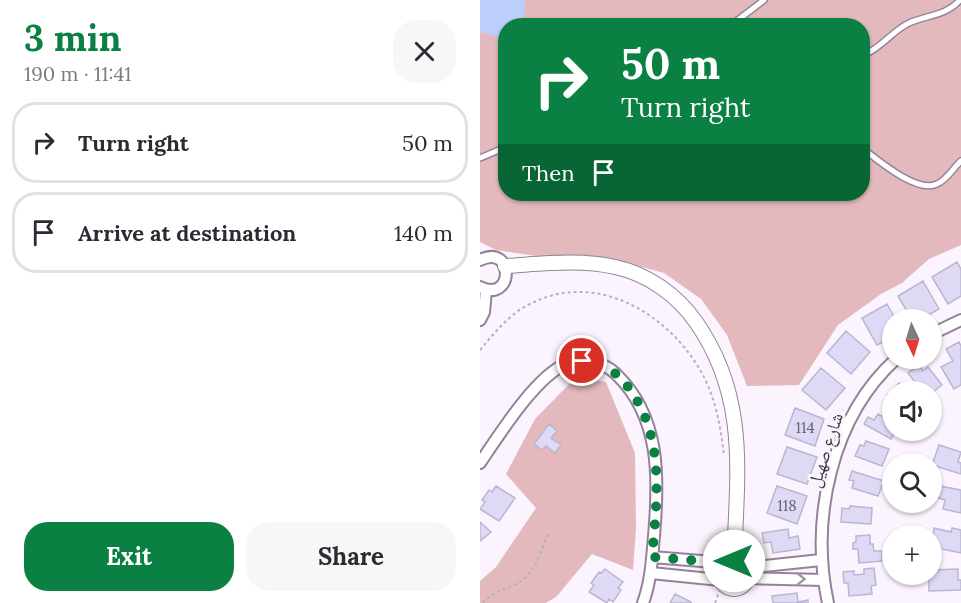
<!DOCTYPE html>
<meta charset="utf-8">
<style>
body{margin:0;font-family:Lora,"Noto Naskh Arabic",serif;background:#f7f7f7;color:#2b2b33;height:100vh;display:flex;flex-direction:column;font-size:22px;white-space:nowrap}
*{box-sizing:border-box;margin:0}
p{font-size:20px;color:#7c7c81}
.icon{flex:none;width:33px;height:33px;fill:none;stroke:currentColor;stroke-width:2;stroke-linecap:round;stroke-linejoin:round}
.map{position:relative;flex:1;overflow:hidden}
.sheet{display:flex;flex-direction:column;background:#fff;width:480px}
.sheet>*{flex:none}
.banner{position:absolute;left:18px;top:18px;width:372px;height:183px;border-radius:24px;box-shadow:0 2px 4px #0004;background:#0b8043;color:#fff;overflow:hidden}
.needle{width:39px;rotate:176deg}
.tools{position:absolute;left:402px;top:309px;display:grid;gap:12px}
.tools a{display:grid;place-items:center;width:60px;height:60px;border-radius:50%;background:#fff;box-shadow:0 2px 4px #0004;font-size:30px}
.pin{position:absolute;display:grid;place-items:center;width:51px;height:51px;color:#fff;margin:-26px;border:3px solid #fff;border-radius:50%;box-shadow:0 2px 6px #0007}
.me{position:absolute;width:66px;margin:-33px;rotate:270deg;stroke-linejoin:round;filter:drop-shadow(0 0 4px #0008)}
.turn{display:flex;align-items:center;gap:21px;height:126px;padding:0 24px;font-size:27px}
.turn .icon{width:78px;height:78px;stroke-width:2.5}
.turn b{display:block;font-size:42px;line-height:51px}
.then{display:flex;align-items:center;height:57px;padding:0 24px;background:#0003;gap:12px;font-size:22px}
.round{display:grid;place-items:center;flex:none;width:63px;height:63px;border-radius:24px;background:#f7f7f7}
.summary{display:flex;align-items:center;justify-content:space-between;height:102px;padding:0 24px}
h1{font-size:36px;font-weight:800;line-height:45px;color:#0b8043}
.button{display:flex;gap:12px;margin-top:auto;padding:12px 24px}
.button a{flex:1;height:69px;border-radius:24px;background:#0b8043;color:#fff;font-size:24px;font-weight:800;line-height:69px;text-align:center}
.button a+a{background:#f7f7f7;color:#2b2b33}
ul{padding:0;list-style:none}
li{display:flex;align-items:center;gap:18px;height:81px;margin:0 12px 9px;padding:0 12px;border:3px solid #e1e1e2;border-radius:24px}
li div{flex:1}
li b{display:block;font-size:22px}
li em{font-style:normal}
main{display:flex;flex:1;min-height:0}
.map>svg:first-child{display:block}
</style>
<main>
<section class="sheet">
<div class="summary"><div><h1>3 min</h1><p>190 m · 11:41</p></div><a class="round"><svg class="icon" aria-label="close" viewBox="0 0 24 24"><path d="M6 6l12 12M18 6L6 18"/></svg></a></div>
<ul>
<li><svg class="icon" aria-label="right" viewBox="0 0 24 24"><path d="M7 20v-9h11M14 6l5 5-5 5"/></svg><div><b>Turn right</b></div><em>50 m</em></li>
<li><svg class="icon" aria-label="arrive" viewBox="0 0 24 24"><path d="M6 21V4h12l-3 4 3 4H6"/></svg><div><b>Arrive at destination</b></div><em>140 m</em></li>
</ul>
<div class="button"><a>Exit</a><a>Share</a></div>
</section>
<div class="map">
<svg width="481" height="603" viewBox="0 0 481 603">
<rect width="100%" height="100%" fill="#fbf3fd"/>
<path fill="#e3b9bd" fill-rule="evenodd" d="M0,0H481V245L449,259L422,283L401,294L358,325L319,385L267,386L247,335L221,299L184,273L136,260L56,256L16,250L0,242ZM26,26H382V194H26Z
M96,377L126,382L155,453L156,528L153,570L112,554L76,597L66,603H0V581L16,567L56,508L26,474L55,419Z"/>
<path fill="#bbcefc" d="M0,0H45V12L38,25L26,26L25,35L22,38L0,32Z"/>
<path fill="#ded9f5" stroke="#bab6d1" stroke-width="1.5" d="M477,262L481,269V296L468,304L452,277Z
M443,281L459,309L440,320H432L418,296Z
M407,304L416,320H412V337L397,345L382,318Z
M366,331L390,352L371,374L347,353Z
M479,342L481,346V385L474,389L461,367L473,361L466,349Z
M439,365L443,371L448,367L462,385L452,393L443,392L428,373Z
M341,368L365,388L346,410L322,390Z
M419,383L427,392H412V401L407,395Z
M315,408L344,419L335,446L305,435Z
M398,414L412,422V430H416L411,439L384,424L388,417L394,420Z
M69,424L77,431L71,438L81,445L75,453L66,446L62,450L54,444Z
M386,441L409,449L402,466L375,456L380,445L384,446Z
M459,445L481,452L478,462L481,463V474L452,465Z
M307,447L337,457L327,484L297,474Z
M372,471L404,481L398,496L372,488L374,481L369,480Z
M16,486L35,498L19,521L0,509L5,502L2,500L9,490L12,492Z
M297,486L327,496L317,524L287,513Z
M460,486L481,490V513L463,509L465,500L458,498Z
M370,506L392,508L391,524L361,522L362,508L369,509Z
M0,522L11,532L0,541Z
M454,528L471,532L472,528L481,530V553L452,547Z
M308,529L309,538L318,536L320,549L293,553L291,542L284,543L282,533Z
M390,535V544H393L394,551H402V561L379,563L378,549H373V543L376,542V536Z
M394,568L396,585L391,586L392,594L369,596L368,583H364L363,572L374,571V575L384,574V569Z
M125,569L143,582L138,588L141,590L133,602L129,599L127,603L109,592L114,585L111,583L119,572L121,573Z
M478,569V580H481V590L449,591V574H452V570Z
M317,593L318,602L328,600V603H293L292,596Z
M195,594L211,602V603H190Z"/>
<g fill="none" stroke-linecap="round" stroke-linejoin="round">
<defs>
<path id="service" d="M250,26L284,0
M382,56C402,48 412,31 429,23C447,15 466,16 480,0
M382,148C398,160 437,194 457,184C467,180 473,168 481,161
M0,158L26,147"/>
<path id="minor" d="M0,260C35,243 34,304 0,287
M0,320L4,312L6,290
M452,334L481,320
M0,463C19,435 56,376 86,364C102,357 124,362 136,374C181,417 179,479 174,536C172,559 171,581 163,603
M172,557L246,563
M266,568L341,560
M171,573L240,580
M267,578L343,580
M348,603C330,519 351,417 417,358"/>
<path id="tertiary" d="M25,266C61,264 99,259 135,267C168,274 197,295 216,322C269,398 257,474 254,561
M240 575a14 14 0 1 1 28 0a14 14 0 1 1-28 0Z"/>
</defs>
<use href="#service" stroke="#948398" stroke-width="8"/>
<use href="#minor" stroke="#948398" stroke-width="14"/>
<use href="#tertiary" stroke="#948398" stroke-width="16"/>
<path stroke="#b7afb9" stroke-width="2" stroke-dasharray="3 3" stroke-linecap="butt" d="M0,350C16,331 31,312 54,302C122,270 196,319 226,381C237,405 241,430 244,456
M352,432L363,410
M240,552L242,540
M3,603C15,588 35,589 47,576C58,565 62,547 68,534
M235,603L240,589"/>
<use href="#service" stroke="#fff" stroke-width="5"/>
<use href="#minor" stroke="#fff" stroke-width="10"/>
<use href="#tertiary" stroke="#fff" stroke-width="14"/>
</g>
<defs><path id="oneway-chevron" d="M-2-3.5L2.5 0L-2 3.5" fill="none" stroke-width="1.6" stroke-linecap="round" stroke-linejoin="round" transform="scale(1.5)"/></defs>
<use stroke="#9e9aa0" href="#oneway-chevron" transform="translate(321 579) rotate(1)"/>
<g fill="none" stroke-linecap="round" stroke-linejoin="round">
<path stroke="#0b8043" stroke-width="10" stroke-dasharray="0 18" d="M102,361C125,364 138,372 151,391C185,440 177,501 172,557L246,563L254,561"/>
</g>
<g text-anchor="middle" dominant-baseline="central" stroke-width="6" stroke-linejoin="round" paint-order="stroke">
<g font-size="15" fill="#665f6d">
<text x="325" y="427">114</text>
<text x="307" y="505">118</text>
</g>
<g font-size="18" fill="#3e3640" stroke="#fbf3fd">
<text transform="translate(345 450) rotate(-72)">شارع صهيل</text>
</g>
</g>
</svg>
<div class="tools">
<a><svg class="needle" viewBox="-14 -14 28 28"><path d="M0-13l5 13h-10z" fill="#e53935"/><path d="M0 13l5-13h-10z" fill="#7c7c81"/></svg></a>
<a><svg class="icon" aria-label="sound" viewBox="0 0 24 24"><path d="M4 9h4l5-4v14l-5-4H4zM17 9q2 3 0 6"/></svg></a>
<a><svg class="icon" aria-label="search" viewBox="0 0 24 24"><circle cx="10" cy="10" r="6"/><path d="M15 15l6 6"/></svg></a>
<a>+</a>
</div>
<div class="pin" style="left:102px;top:361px;background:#d93025"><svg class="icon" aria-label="arrive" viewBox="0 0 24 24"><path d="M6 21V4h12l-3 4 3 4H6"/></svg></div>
<svg class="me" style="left:254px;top:561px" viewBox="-20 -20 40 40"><circle r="19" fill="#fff"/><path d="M0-13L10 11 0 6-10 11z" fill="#0b8043"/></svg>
<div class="banner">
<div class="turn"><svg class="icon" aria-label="right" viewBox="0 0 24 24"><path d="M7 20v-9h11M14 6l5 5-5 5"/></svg><div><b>50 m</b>Turn right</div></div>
<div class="then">Then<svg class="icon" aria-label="arrive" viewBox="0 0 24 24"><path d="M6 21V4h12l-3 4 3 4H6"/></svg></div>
</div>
</div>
</main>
